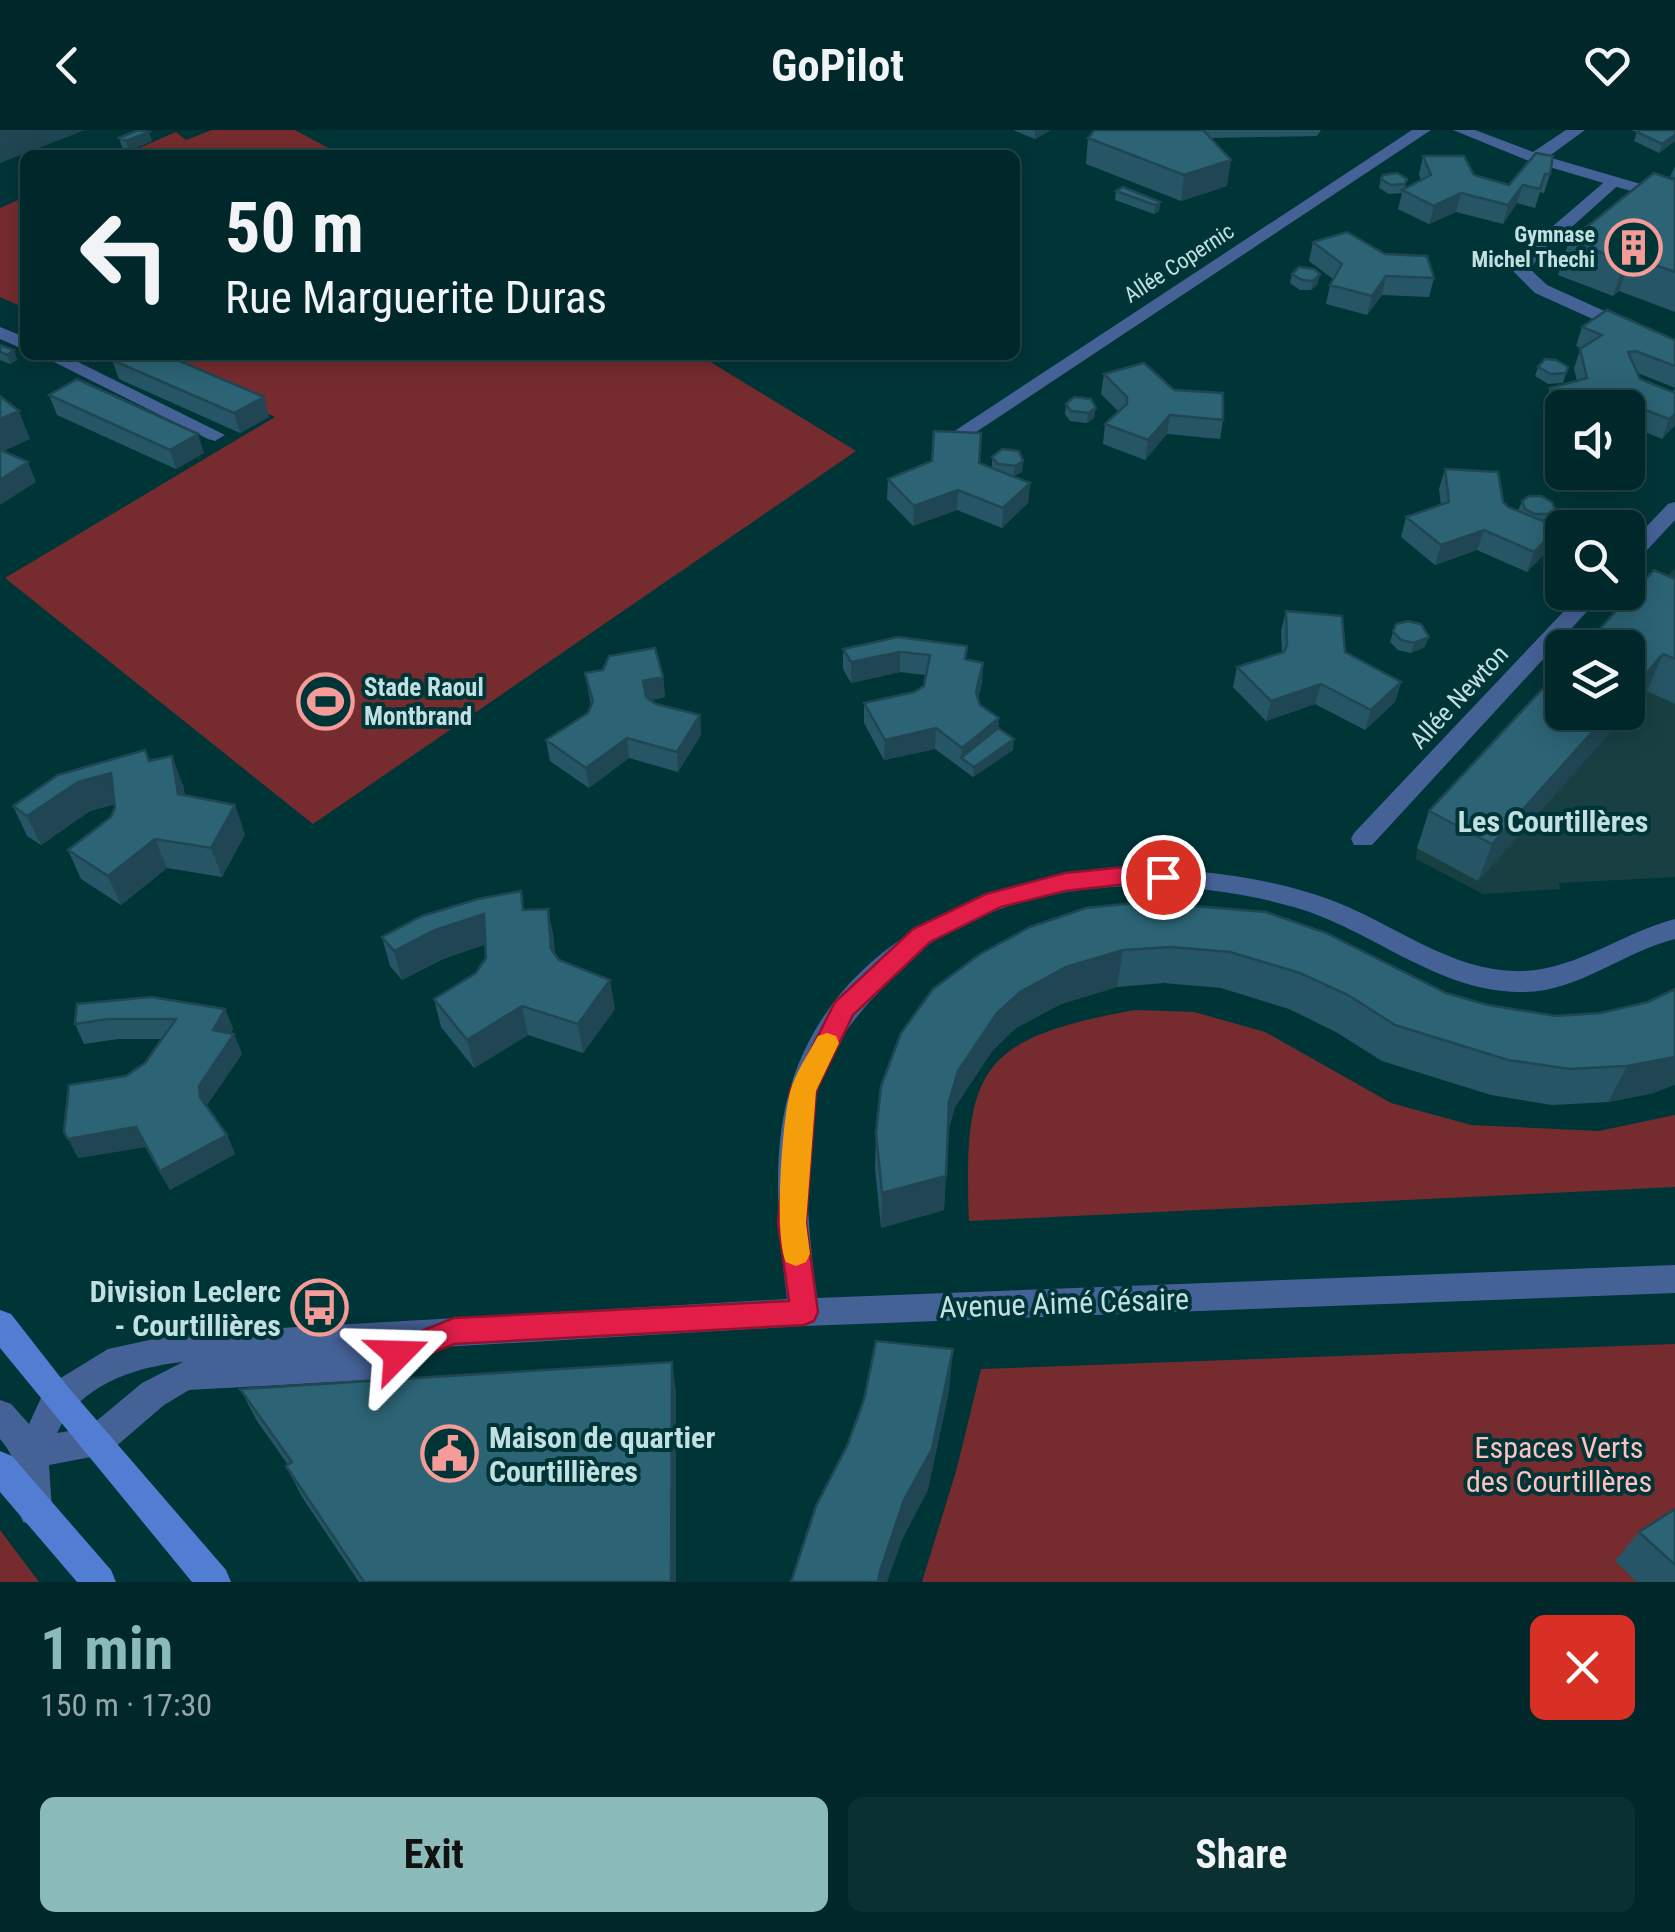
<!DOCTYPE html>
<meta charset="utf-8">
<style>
body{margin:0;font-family:"Roboto Condensed",sans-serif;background:#0a3032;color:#f1f3f6;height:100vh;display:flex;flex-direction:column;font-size:38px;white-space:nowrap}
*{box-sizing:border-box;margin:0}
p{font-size:32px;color:#95a6a8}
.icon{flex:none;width:55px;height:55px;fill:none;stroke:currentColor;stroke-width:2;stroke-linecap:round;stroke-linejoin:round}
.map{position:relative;height:1452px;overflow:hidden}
.side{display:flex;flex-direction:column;background:#00282a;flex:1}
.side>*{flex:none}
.guide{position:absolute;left:20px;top:20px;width:1000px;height:210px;border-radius:15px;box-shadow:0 5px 25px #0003,0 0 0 2px #224447;background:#00282a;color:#f1f3f6;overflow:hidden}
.fabs{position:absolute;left:1545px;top:260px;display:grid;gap:20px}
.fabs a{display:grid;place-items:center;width:100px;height:100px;border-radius:15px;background:#00282a;box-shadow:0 5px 25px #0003,0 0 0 2px #224447;font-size:50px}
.pin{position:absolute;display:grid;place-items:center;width:85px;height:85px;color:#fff;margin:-42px;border:5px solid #fff;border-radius:50%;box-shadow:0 2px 10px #0007}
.me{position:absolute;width:110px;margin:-55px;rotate:68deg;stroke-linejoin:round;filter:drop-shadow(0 0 8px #0008)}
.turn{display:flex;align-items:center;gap:35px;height:210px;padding:0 40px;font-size:45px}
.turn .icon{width:130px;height:130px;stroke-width:2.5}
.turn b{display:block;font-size:70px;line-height:85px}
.round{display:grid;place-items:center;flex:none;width:105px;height:105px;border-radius:15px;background:#0a3032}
.headline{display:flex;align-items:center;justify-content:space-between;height:170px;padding:0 40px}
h1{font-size:60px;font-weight:700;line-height:75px;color:#8bbbb9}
.button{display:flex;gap:20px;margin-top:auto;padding:20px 40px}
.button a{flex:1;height:115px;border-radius:15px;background:#8bbbb9;color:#111;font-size:40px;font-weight:700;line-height:115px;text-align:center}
.button a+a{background:#0a3032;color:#f1f3f6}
header{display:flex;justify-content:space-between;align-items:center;height:130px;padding:0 40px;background:#00282a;font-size:45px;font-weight:700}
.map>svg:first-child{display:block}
</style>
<header><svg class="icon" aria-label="back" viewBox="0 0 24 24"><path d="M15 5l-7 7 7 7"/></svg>GoPilot<svg class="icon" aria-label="heart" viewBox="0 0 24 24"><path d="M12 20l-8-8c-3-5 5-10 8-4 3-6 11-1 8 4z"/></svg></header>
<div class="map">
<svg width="1675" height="1452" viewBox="0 0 1675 1452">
<rect width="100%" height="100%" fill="#003538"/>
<path fill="#184043" d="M1675,438V747L1559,753L1560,759L1483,764L1416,729L1417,718L1562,560V582H1628V518L1601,517Z"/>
<path fill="#762c2e" d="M212,0H295L341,25H123L176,2L186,10Z
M25,67V178L0,167V78Z
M133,225H699L856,321L313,694L5,448L275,287Z
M1135,880L1194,882L1265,902L1391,973L1471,995L1599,1001L1675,985V1057L969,1091C963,937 981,908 1135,880Z
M1675,1214V1452H922L957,1338L981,1239Z
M0,1400L39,1452H0Z"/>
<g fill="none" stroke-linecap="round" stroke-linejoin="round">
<path fill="#456297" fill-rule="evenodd" d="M1412,0H1431L967,308H953L950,304Z
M1609,48L1623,51L1537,128L1531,140L1547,155L1675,213V226L1535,163L1513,141L1524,121Z
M0,197L25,207V220L0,209Z
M40,225H64L225,305L215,311L208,309Z
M1675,372V390L1635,433L1628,434V416L1668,374Z
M1582,462H1605L1372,715H1354L1351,709L1354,703Z"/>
<path fill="#456297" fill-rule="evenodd" d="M1453,0H1475L1533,22L1566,0H1585L1548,27L1675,64V74L1529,31Z
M1127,738C1195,739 1266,746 1331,770C1393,793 1454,844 1524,841C1577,839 1624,802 1675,789V809C1622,822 1576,864 1519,862C1436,861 1371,799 1294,777C1179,745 1038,745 934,811C918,821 904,837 890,851C861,879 833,912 821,950C799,1017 808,1098 817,1168L1675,1135V1163L804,1196L442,1217L370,1250L189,1260L164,1275L107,1324L49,1335L52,1380L47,1392L35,1396L23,1392C8,1357 29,1343 0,1309V1270L11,1274L29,1294L46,1257L108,1219L177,1204L787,1169C778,1099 770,1017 793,949C841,807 989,747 1127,738ZM183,1232L142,1253L88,1298L57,1303C79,1256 133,1237 183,1232Z"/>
<path fill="#517ed3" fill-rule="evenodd" d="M0,1180L11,1184L68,1257L226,1440L231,1452H192L0,1218Z
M0,1321L12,1326L111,1440L116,1452H77L0,1362Z"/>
</g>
<path fill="#265665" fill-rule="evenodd" d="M1013,0H1051L1035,9Z
M1095,0H1321L1317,6L1210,8L1227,56L1181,71L1086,34L1088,8Z
M1631,0H1675V11L1659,23L1634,11L1637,2Z
M119,8L152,11L129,21L122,17Z
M1536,23L1550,44L1544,63L1540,62L1535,78L1517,73L1503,94L1456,82L1429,94L1398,79L1402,63L1389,64L1379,58L1381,49H1407L1405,59L1421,51L1419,44L1423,26L1474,45L1509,55Z
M1675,36V48L1670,47Z
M1675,50V182L1619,161L1613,166L1558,145L1569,111Z
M1116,61L1160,72L1159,81L1154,84L1115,70Z
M1313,112L1385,124L1434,148L1429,167L1382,165L1367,185L1326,174L1330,155L1333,149L1309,131Z
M1299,137L1318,154L1311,160H1300L1290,153L1292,144Z
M1582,197L1675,210V295L1662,309L1628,295V278H1562V292L1544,278L1550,258L1577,251L1574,238L1581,218L1576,216ZM1638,243L1675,258L1673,262L1640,249Z
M0,215L14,220L17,230L10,234L0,230Z
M112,230L269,287L240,303L119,249Z
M1538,237H1568L1563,253L1548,254L1535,246Z
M1104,244L1174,260L1223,290L1220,309L1167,304L1145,330L1103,314L1105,294L1119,282L1101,264Z
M49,265L204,323L176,339L57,285Z
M1074,267L1094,288L1087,293L1070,291L1065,284L1066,274Z
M992,327L1023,331L1022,342L1014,346L1030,353L1028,373L1002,398L957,380L913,396L887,369L888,349L979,333L992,338Z
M1445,339L1503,372L1508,377L1518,381L1522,371L1555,379L1551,389L1547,393L1551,417L1527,442L1477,420L1435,435L1401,407L1406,387L1441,375L1439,359Z
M1675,449V574L1647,561L1478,751L1417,718L1429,681Z
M1286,481L1345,522L1401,552L1395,572L1365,600L1315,574L1266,591L1233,557L1237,537L1282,523L1281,501Z
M1396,494L1425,517L1411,523L1398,520L1390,512Z
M898,507L966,530L983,533L982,553L978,568L980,575L999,588L998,598L1013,620L973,647L935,619L884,630L864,593V573L914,562L924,556L926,545L900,542L851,553L843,539V519Z
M585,543L663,547L665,567L651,570L656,574L700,585L701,605L678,642L629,628L589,658L550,631L546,610L588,583L591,575Z
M149,631L183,655L185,665L245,704L222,747L167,738L121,775L81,749L68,720L111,687L115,678V674L90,681L41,715L27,706L13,676Z
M1086,778L1446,863L1488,875L1556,886L1601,883L1654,963L1608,972L1552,975L1491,965L1382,931L1336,902L1289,879L1221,858L1164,853L1117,857L1061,874L1016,898L993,920L955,977L948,1001L944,1080L881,1098L875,1038L876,1003Z
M548,779L555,824L559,830L615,879L583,923L528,905L474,938L441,897L434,869L476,843L486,828L485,814L443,829L402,850L390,836L382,807L524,780Z
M77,874L225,879L233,899L230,904H234L242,924L207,975L208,978L227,1005L235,1024L170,1060L145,1017L78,1028L126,946L145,933L162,909H118L84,914L75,894Z
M672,1232L676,1264V1452H359L302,1367L286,1336L288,1335L257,1291L240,1259Z
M1675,1379V1452H1637L1615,1431L1639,1402Z"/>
<path fill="#1f4652" d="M0,0H85L0,33Z
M1035,0H1051L1035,9Z
M149,2L152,11L129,21L126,11Z
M1675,5V11L1659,23L1662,14Z
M1231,30L1227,56L1181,71L1184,45Z
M1523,55L1517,73L1503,94L1508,75Z
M1461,63L1456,82L1429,94L1434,76Z
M1160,72L1159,81L1154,84L1155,75Z
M1631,126L1619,161L1613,166L1625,131Z
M1320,144L1318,154L1311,160L1313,151Z
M1386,146L1382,165L1367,185L1372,166Z
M14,220L17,230L10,234L7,225Z
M264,267L269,287L240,303L234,283Z
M1622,271L1620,278H1601Z
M1096,278L1094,288L1087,293L1088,283Z
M19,281L30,309L0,323V289Z
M1675,284V295L1662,309L1669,289Z
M1170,285L1167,304L1145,330L1148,310Z
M198,304L204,323L176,339L170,320Z
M1023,331L1022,342L1014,346L1015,336Z
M28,332L36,352L0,375V350Z
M1030,353L1028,373L1002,398L1003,378Z
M958,360L957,380L913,396L914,376Z
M1555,379L1551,389L1544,395L1548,384Z
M1558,397L1551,417L1527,442L1534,422Z
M1484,400L1477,420L1435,435L1441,415Z
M1429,507L1425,517L1411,523L1414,513Z
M900,522V542L851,553V532Z
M1663,524L1647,561L1478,751L1492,714L1610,582H1628V564Z
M983,533L982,553L975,582L976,562Z
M663,547L665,567L645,572L643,551Z
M1401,552L1395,572L1365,600L1371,580Z
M1321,554L1315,574L1266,591L1271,571Z
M700,585L701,605L678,642L677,622Z
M999,588L997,608L961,628L960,638L962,618Z
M936,598L935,619L884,630L885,610Z
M627,608L629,628L589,658L586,638Z
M1014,609L1013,620L973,647L974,637Z
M172,626L183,655L189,693L178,664Z
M111,643L123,672L90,681L41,715L27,686L78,652Z
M235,675L245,704L222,747L211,718Z
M155,709L167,738L121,775L108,746Z
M548,779L554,808L556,848L551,819Z
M484,784L490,813L443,829L402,850L394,821L435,800Z
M1123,820L1117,857L1061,874L1016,898L993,920L955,977L946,1007L949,972L958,941L997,883L1020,862L1066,837Z
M610,850L615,879L583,923L578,894Z
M522,876L528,905L474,938L467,910Z
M225,879L233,899L221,919L213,900Z
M234,904L242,924L207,975L208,987L200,967L199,956Z
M1675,927V955L1654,963L1608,972L1627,936Z
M136,997L145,1017L78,1028L68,1009Z
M227,1005L235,1024L170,1060L160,1041Z
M946,1046L944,1080L881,1098L882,1063Z
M953,1219L949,1262L928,1360L902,1410L887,1452H878L880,1441Z
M672,1232L676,1264V1452H671Z"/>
<path fill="#2c6475" stroke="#1f4652" stroke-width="2.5" d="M138,0L149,2L126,11L119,8Z
M1095,0H1203L1231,30L1184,45L1088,8Z
M1640,0H1675V5L1662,14L1637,2Z
M1536,23L1553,26L1550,44H1545L1540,59L1523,55L1508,75L1461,63L1434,76L1402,60L1431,45L1423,26H1464L1474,45L1509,55Z
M1397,43L1407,49L1405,54L1391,55L1381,49L1383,45Z
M1654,43L1675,50V142L1631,126L1625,131L1569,111Z
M1123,57L1160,72L1155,75L1116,61Z
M1347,102L1385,124L1427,126L1434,148L1386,146L1372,166L1330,155L1342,134L1313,112Z
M1299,137L1314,139L1320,144L1313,151L1302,150L1292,144Z
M1607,180L1675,210V236L1636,221L1628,222L1640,249L1675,263V284L1669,289L1622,271L1601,278H1576L1550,258L1587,248L1580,219L1602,205L1582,197Z
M0,215L14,220L7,225L0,222Z
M120,225H166L264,267L234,283L112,230Z
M1545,229L1556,230L1568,237L1566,243L1551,244L1538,237Z
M1144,233L1174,260L1223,263V290L1170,285L1148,310L1105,294L1127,274V267L1104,244Z
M77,249L198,304L170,320L49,265Z
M0,266L19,281L0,289Z
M1074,267L1091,269L1096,278L1088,283L1071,281L1066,274Z
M934,301L981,303L979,333L1030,353L1003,378L958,360L914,376L888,349L932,331Z
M1002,319L1019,321L1023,331L1015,336L998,334L992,327Z
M0,320L28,332L0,350Z
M1445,339L1498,342L1503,372L1508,377L1558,397L1534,422L1484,400L1441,415L1406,387L1449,372Z
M1529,366H1541L1552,372L1555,379L1548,384H1535L1525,379L1522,371Z
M1654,440L1675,449V529L1663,524L1628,564V518H1582Z
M1286,481L1342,486L1345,522L1401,552L1371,580L1321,554L1271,571L1237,537L1284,522L1287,515Z
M1408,491L1421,494L1429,507L1414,513L1401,510L1393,502L1396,494Z
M898,507L967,516L965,529L983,533L976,562L980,575L999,588L962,618L936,598L885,610L864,573L914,562L924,556L930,525L900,522L851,532L843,519Z
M655,518L663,547L643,551L646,567L656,574L700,585L677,622L627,608L586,638L546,610L588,583L593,571L585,543L603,540L609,526Z
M1562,538V582H1610L1492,714L1429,681Z
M998,598L1014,609L974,637L961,628Z
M145,620L149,631L172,626L178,664L235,675L211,718L155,709L108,746L68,720L111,687L115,678L111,643L78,652L27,686L13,676L58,645Z
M521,761L523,780L548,779L551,819L559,830L610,850L578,894L522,876L467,910L434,869L476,843L486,828L484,784L435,800L394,821L382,807L422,786L478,769Z
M1145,772L1266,782L1326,803L1446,863L1488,875L1556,886L1601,883L1648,872L1675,859V927L1627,936L1570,939L1508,930L1395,895L1348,865L1300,843L1230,822L1171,817L1123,820L1066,837L1020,862L997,883L958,941L949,972L946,1046L882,1063L876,1003L881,956L901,903L933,859L980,824L1030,797L1086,778Z
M151,867L225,879L213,900L234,904L199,956L200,967L227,1005L160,1041L136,997L68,1009L64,1002L69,955L126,946L145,933L176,889H108L75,894L77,874Z
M876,1211L953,1219L932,1319L904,1370L880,1441L878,1452H791L816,1376L847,1316L864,1270Z
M672,1232L671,1452H364L286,1336L292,1332L240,1259Z
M1675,1379V1435L1639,1402Z"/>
<path fill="#e11d48" stroke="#92132f" stroke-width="2.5" d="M1135,736L1163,739L1175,747L1163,756L1135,753L1065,761L1001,777L930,812L853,885L816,961L806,1093L818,1182L814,1191L804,1195L454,1214L398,1237L388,1233L383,1224L388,1214L454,1188L789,1171L778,1093L790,961L835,872L913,799L986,764L1065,743Z"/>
<path fill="#f59e0b" d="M827,903L836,906L839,913L816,961L806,1093L810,1124L806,1132L796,1136L786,1132C774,1105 782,993 790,962C795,943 809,923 818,906Z"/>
<defs>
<symbol id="building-ring" viewBox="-11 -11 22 22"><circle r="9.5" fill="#003538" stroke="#f59b98" stroke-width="1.5"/><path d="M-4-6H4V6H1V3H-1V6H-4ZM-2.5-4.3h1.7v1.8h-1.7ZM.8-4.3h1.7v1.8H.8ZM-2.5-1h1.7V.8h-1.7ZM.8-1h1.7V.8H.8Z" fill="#f59b98"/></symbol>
<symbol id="stadium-ring" viewBox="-11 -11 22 22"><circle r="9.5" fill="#003538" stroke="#f59b98" stroke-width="1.5"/><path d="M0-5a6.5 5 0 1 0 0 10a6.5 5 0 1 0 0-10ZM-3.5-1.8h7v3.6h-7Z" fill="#f59b98"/></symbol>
<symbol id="bus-ring" viewBox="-11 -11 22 22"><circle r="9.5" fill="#003538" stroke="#f59b98" stroke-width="1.5"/><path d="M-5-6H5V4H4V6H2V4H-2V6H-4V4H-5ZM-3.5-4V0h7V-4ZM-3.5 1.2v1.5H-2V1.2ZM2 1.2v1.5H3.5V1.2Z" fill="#f59b98"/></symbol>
<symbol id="civic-ring" viewBox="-11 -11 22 22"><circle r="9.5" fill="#003538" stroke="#f59b98" stroke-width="1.5"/><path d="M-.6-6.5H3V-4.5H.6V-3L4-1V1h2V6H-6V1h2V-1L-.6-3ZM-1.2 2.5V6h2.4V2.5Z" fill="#f59b98"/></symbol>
</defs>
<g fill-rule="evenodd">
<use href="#building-ring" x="1602" y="86" width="63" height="63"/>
<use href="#stadium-ring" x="294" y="540" width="63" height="63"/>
<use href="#bus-ring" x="288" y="1146" width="63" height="63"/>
<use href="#civic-ring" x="418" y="1292" width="63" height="63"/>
</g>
<g text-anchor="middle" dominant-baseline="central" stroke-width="8" stroke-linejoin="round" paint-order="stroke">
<g font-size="22" font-weight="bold" fill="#c2e0e2" stroke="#003538" text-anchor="end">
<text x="1595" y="104">Gymnase<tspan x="1595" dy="25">Michel Thechi</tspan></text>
</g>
<g font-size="22" fill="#c2e0e2" stroke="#003538">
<text transform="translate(1179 133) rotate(-33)">Allée Copernic</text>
</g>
<g font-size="25" font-weight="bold" fill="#c2e0e2" stroke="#003538" text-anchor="start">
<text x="364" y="557">Stade Raoul<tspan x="364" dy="29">Montbrand</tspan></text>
</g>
<g font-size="25" fill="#c2e0e2" stroke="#003538">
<text transform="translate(1459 567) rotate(-47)">Allée Newton</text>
</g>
<g font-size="30" font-weight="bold" fill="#c2e0e2" stroke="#003538">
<text x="1553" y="691">Les Courtillères</text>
</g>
<g font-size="30" font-weight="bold" fill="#c2e0e2" stroke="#003538" text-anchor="end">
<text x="281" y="1161">Division Leclerc<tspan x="281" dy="34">- Courtillières</tspan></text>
<text x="489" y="1307" text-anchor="start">Maison de quartier<tspan x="489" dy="34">Courtillières</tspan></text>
</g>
<g font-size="30" fill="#c2e0e2" stroke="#003538">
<text transform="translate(1064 1173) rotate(-2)">Avenue Aimé Césaire</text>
</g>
<g font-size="30" fill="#fdc1be" stroke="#003538">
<text x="1559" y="1317">Espaces Verts<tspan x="1559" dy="34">des Courtillères</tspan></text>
</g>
</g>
</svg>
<div class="fabs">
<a><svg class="icon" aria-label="sound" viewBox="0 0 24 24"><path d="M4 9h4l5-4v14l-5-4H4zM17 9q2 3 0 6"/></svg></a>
<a><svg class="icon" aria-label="search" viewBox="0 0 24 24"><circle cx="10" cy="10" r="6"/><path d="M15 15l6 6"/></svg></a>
<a><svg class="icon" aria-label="layers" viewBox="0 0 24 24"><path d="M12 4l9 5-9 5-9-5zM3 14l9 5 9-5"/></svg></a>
</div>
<div class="pin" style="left:1163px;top:747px;background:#d93025"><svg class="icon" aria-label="arrive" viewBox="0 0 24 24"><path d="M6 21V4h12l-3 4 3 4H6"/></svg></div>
<svg class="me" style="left:398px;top:1224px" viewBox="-20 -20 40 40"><path d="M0-17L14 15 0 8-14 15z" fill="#e11d48" stroke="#fff" stroke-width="4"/></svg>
<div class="guide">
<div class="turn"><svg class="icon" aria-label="left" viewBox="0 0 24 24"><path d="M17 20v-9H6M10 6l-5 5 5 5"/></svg><div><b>50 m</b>Rue Marguerite Duras</div></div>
</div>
</div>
<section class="side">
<div class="headline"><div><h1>1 min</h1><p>150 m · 17:30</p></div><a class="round" style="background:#d93025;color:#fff"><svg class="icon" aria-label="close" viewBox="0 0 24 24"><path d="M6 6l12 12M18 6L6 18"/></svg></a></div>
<div class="button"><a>Exit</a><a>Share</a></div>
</section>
